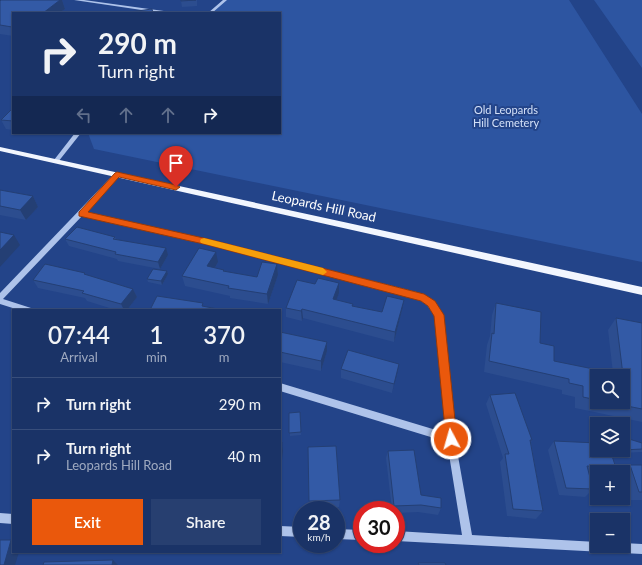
<!DOCTYPE html>
<meta charset="utf-8">
<style>
body{margin:0;font-family:Lato,sans-serif;background:#273f70;color:#f1f3f6;height:100vh;display:flex;flex-direction:column;font-size:15px;white-space:nowrap}
*{box-sizing:border-box;margin:0}
p{font-size:13px;color:#9faac0}
.icon{flex:none;width:22px;height:22px;fill:none;stroke:currentColor;stroke-width:2;stroke-linecap:round;stroke-linejoin:round}
.map{position:relative;flex:1;overflow:hidden}
.panel{position:absolute;left:12px;top:309px;width:269px;height:244px;display:flex;flex-direction:column;background:#1a3367;border-radius:0px;box-shadow:0 1px 3px #0004,0 0 0 1px #384e7b}
.panel>*{flex:none}
.guide{position:absolute;left:12px;top:12px;width:269px;height:122px;border-radius:0px;box-shadow:0 1px 3px #0004,0 0 0 1px #384e7b;background:#1a3367;color:#f1f3f6;overflow:hidden}
.tools{position:absolute;left:590px;top:369px;display:grid;gap:8px}
.tools a{display:grid;place-items:center;width:40px;height:40px;border-radius:0px;background:#1a3367;box-shadow:0 1px 3px #0004,0 0 0 1px #384e7b;font-size:20px}
.speed{position:absolute;left:293px;top:501px;display:flex;gap:8px;font-size:20px;font-weight:700;text-align:center}
.speed>*{display:grid;place-content:center;width:52px;height:52px;border-radius:50%;background:#1a3367;box-shadow:0 1px 3px #0004,0 0 0 1px #384e7b;line-height:1}
.speed small{font-size:10px;font-weight:400}
.speed .limit{border:6px solid #d22;background:#fff;color:#111}
.pin{position:absolute;display:grid;place-items:center;width:34px;height:34px;color:#fff;margin:-41px -17px;border-radius:50% 50% 50% 0;rotate:-45deg;box-shadow:0 0 4px #0007}
.pin .icon{rotate:45deg}
.me{position:absolute;width:44px;margin:-22px;rotate:354deg;stroke-linejoin:round;filter:drop-shadow(0 0 3px #0008)}
.turn{display:flex;align-items:center;gap:14px;height:84px;padding:0 20px;font-size:18px}
.turn .icon{width:52px;height:52px;stroke-width:2.5}
.turn b{display:block;font-size:28px;line-height:34px}
.lanes{display:flex;align-items:center;height:38px;padding:0 20px;background:#0003;justify-content:center;gap:20px;direction:ltr}
.lanes .off{opacity:.35}
.eta{display:flex;justify-content:space-evenly;align-items:center;height:68px;text-align:center}
.eta b{font-size:24px;font-weight:600;line-height:28px}
.action{display:flex;gap:8px;margin-top:auto;padding:8px 20px}
.action a{flex:1;height:46px;border-radius:0px;background:#ea580c;color:#fff;font-size:16px;font-weight:600;line-height:46px;text-align:center}
.action a+a{background:#273f70;color:#f1f3f6}
ul{padding:0;list-style:none}
li{display:flex;align-items:center;gap:12px;height:52px;padding:0 20px;border-top:1px solid #384e7b}
li div{flex:1}
li b{display:block;font-size:15px}
li em{font-style:normal}
.map>svg:first-child{display:block}
</style>
<div class="map">
<svg width="642" height="565" viewBox="0 0 642 565">
<rect width="100%" height="100%" fill="#234489"/>
<path fill="#2d55a1" d="M223,0H569L642,114V262L94,149L88,133H280V13H209Z
M594,0H642V68Z"/>
<g fill="none" stroke-linecap="round" stroke-linejoin="round">
<path fill="#aec3ea" fill-rule="evenodd" d="M74,0H84L171,12L173,13H162Z
M223,0H227L212,13H208Z
M75,133H81L58,162H54V160Z
M117,172L120,174L119,175L85,213L208,240L416,292C428,296 436,304 443,315L455,439L472,535L597,542V546H623V543L642,544V554L396,541V531L462,535L447,442L280,391V383L446,433L435,316L427,305L418,299L208,244L82,216L3,299L31,308L32,310H19L0,304V293L115,173Z
M0,513L13,514V524L0,523Z
M280,526L302,527V537L280,536Z
M336,529L362,530V540L336,539Z"/>
<path fill="#f2f6fe" fill-rule="evenodd" d="M0,147L642,287V295L0,151Z"/>
</g>
<path fill="#2c4d8f" fill-rule="evenodd" d="M1,0H62L65,9L59,13H13V36L0,34V1Z
M197,0V6L182,7L181,1Z
M13,108V130L6,129L1,120Z
M38,133H53L52,134Z
M0,190L33,196L38,207L26,220L0,215Z
M115,237L116,239L168,255L160,269L118,261L117,259L69,246L65,239Z
M218,262L215,268L224,270L225,272L257,277L277,264L278,275L268,304L230,298V296L185,286L182,276Z
M167,271L168,274L162,285L148,282L147,279Z
M85,273L86,275L133,289L137,297L127,310H116L87,301L85,298L38,288L33,280Z
M339,293L336,300L353,306L382,312L402,310L394,342L303,318L302,321L286,317V308Z
M496,303L540,343L554,361L613,373L608,330L616,318L642,323V422L575,408V397L562,394V390L484,372L487,345L490,336L492,315ZM597,376L623,402H597Z
M280,332L327,342V351L321,371L280,362Z
M399,364L392,393L341,378V369Z
M490,395L532,440L531,442L543,511L536,519L507,516L500,462L503,458L486,404Z
M300,412L301,435L290,436L289,413Z
M629,439L642,443V452L619,453L618,450H623Z
M554,441L616,468L611,472H597V475H589L593,489L585,497L559,495L548,450Z
M308,447L340,500L339,507L310,508Z
M388,451L421,495L441,508L438,515L418,512L396,513V510H392L386,458Z
M630,465H642V500H630L623,478V472H622Z"/>
<path fill="#243f74" d="M60,0H62L65,9L59,13H43Z
M33,196L38,207L26,220L20,210Z
M14,235L20,245L0,267V250Z
M166,248L168,255L160,269L158,262Z
M216,252L218,262L210,277L207,266Z
M277,264L278,275L268,304L267,294Z
M167,271L168,274L162,285L161,281Z
M339,283V293L333,309V299Z
M133,289L137,297L127,310H124L121,304Z
M404,300L402,310L394,342L395,332Z
M302,309L303,318L302,321L301,311Z
M327,342V351L321,371V361Z
M399,364L397,374L392,393L394,384Z
M282,442L283,451L280,478V459Z
M11,540L13,541V552H19L15,565H4Z
M113,560L118,565H112Z"/>
<path fill="#335aa6" stroke="#243f74" d="M1,0H60L43,13H13V25L12,27L0,25V1Z
M181,0H196L181,1Z
M152,9L153,13H122Z
M13,108V121L1,120Z
M0,190L33,196L20,210L0,206Z
M77,227L115,237L113,239L166,248L158,262L115,254L116,252L65,239Z
M0,232L14,235L0,250Z
M199,248L216,252L207,266L224,270L223,271L257,277L262,262L277,264L267,294L228,288L229,286L182,276Z
M45,264L85,273L84,274L133,289L121,304L82,293L84,291L33,280Z
M153,269L167,271L161,281L147,279Z
M318,278L339,283L333,299L353,304L352,306L382,312L387,296L404,300L395,332L302,309L301,311L286,308L297,280L315,284Z
M157,296L203,303L202,306L223,310H150Z
M496,303L541,312L540,343L554,346V361L623,375L616,318L642,323V409L607,402H623V376H597V400L583,397V386L569,383V379L489,361L492,333L494,334Z
M280,332L327,342L321,361L280,352Z
M348,350L399,364L394,384L341,369Z
M515,393L532,440H530L543,511L513,509L505,454H509L490,395Z
M300,412L301,432L289,433V413Z
M623,435H627L629,439L642,443V449L623,450Z
M554,441L597,443V450H610L616,468L587,466L593,489L566,488Z
M280,442H282L280,459Z
M336,446L340,500L309,501L308,447Z
M414,450L421,495L441,498V508L421,505L394,506L388,451Z
M630,465H642V492H639Z
M0,540H11L4,565H0Z
M113,560L112,565H43L44,562Z
M418,563H445L446,565H419Z"/>
<path fill="#ea580c" stroke="#983908" d="M117,172L176,185L180,187L176,190L119,177L88,212L208,239L424,294L435,301L444,315L457,439L455,443L451,444L447,443L446,439L434,316L428,306L421,301L208,245L79,216V212L115,173Z"/>
<path fill="#f59e0b" d="M204,238L323,268L327,272L323,275L201,243L200,241L201,239Z"/>
<g text-anchor="middle" dominant-baseline="central" stroke-width="4" stroke-linejoin="round" paint-order="stroke">
<g font-size="11" fill="#d3e0f8" stroke="#234489">
<text x="506" y="109">Old Leopards<tspan x="506" dy="13">Hill Cemetery</tspan></text>
</g>
<g font-size="13" fill="#fff" stroke="#234489">
<text transform="translate(324 206) rotate(12)">Leopards Hill Road</text>
</g>
</g>
</svg>
<div class="tools">
<a><svg class="icon" aria-label="search" viewBox="0 0 24 24"><circle cx="10" cy="10" r="6"/><path d="M15 15l6 6"/></svg></a>
<a><svg class="icon" aria-label="layers" viewBox="0 0 24 24"><path d="M12 4l9 5-9 5-9-5zM3 14l9 5 9-5"/></svg></a>
<a>+</a>
<a>−</a>
</div>
<div class="speed"><div>28<small>km/h</small></div><div class="limit">30</div></div>
<div class="pin" style="left:176px;top:187px;background:#d93025"><svg class="icon" aria-label="arrive" viewBox="0 0 24 24"><path d="M6 21V4h12l-3 4 3 4H6"/></svg></div>
<svg class="me" style="left:451px;top:439px" viewBox="-20 -20 40 40"><circle r="17" fill="#ea580c" stroke="#fff" stroke-width="3"/><path d="M0-11L8 9 0 5-8 9z" fill="#fff"/></svg>
<div class="guide">
<div class="turn"><svg class="icon" aria-label="right" viewBox="0 0 24 24"><path d="M7 20v-9h11M14 6l5 5-5 5"/></svg><div><b>290 m</b>Turn right</div></div>
<div class="lanes"><svg class="icon off" aria-label="left" viewBox="0 0 24 24"><path d="M17 20v-9H6M10 6l-5 5 5 5"/></svg><svg class="icon off" aria-label="ahead" viewBox="0 0 24 24"><path d="M12 20V5M6 11l6-6 6 6"/></svg><svg class="icon off" aria-label="ahead" viewBox="0 0 24 24"><path d="M12 20V5M6 11l6-6 6 6"/></svg><svg class="icon" aria-label="right" viewBox="0 0 24 24"><path d="M7 20v-9h11M14 6l5 5-5 5"/></svg></div>
</div>
<section class="panel">
<div class="eta">
<div><b>07:44</b><p>Arrival</p></div>
<div><b>1</b><p>min</p></div>
<div><b>370</b><p>m</p></div>
</div>
<ul>
<li><svg class="icon" aria-label="right" viewBox="0 0 24 24"><path d="M7 20v-9h11M14 6l5 5-5 5"/></svg><div><b>Turn right</b></div><em>290 m</em></li>
<li><svg class="icon" aria-label="right" viewBox="0 0 24 24"><path d="M7 20v-9h11M14 6l5 5-5 5"/></svg><div><b>Turn right</b><p>Leopards Hill Road</p></div><em>40 m</em></li>
</ul>
<div class="action"><a>Exit</a><a>Share</a></div>
</section>
</div>
